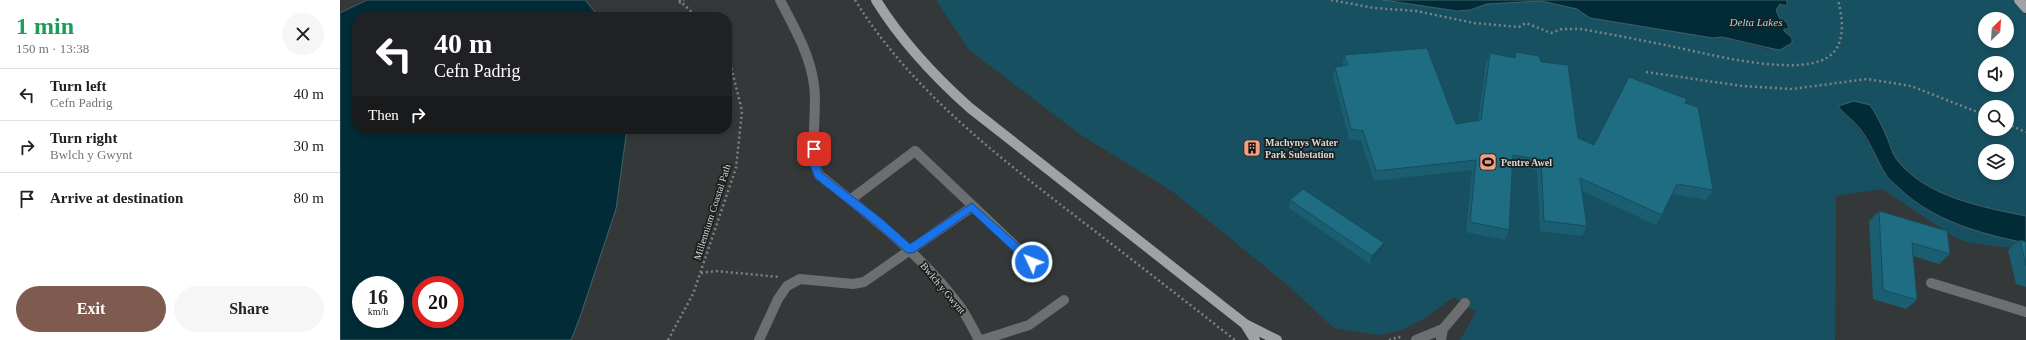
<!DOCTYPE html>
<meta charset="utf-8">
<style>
body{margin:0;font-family:"Times New Roman",serif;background:#f6f6f6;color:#202124;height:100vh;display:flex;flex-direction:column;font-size:15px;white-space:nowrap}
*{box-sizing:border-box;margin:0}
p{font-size:13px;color:#757577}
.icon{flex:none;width:22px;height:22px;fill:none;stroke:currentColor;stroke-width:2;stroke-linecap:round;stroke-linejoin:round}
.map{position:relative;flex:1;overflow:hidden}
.panel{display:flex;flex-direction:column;background:#fff;width:340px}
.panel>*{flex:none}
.banner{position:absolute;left:12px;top:12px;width:380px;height:122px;border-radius:16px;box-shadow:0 2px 6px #0003;background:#202124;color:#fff;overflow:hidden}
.needle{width:26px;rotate:25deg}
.tools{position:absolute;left:1638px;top:12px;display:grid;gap:8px}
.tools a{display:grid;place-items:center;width:36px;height:36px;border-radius:50%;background:#fff;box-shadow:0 2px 6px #0003;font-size:20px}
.speed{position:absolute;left:12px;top:276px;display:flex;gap:8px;font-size:20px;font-weight:700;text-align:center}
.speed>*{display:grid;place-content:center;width:52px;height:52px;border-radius:50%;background:#fff;box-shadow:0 2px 6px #0003;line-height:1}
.speed small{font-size:10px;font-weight:400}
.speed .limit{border:6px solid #d22;background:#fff;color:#111}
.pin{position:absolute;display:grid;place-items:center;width:34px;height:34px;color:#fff;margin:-17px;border-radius:8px;box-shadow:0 2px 6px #0006}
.me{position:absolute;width:44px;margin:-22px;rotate:313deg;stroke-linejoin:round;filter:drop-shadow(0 0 3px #0008)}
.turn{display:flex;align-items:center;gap:14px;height:84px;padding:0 16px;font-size:18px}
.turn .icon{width:52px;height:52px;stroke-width:2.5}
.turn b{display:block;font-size:28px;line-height:34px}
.then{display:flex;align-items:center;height:38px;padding:0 16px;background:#0003;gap:8px;font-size:15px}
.round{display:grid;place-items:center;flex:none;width:42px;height:42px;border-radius:21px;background:#f6f6f6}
.head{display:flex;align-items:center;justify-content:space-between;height:68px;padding:0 16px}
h1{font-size:24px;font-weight:700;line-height:30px;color:#1e9e55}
.button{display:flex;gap:8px;margin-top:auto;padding:8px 16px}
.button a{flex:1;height:46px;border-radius:24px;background:#7f5a4e;color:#fff;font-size:16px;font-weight:700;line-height:46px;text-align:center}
.button a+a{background:#f6f6f6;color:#202124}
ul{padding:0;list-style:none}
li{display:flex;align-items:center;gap:12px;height:52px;padding:0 16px;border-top:1px solid #e0e0e0}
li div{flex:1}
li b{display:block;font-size:15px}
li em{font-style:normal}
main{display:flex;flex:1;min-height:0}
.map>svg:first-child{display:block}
</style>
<main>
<section class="panel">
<div class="head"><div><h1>1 min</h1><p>150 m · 13:38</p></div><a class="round"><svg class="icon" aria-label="close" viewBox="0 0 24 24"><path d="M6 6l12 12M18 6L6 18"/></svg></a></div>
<ul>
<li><svg class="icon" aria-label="left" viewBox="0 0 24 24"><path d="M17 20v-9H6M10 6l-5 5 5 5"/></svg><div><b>Turn left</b><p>Cefn Padrig</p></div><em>40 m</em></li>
<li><svg class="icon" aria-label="right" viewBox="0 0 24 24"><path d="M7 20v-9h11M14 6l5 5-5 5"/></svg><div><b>Turn right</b><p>Bwlch y Gwynt</p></div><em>30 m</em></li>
<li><svg class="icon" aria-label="arrive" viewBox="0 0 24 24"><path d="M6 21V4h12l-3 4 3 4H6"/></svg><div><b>Arrive at destination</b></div><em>80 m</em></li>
</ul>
<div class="button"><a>Exit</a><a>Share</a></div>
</section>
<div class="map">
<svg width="1686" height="340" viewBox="0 0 1686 340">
<rect width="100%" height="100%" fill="#343839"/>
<path fill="#175161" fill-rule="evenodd" d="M596,0H1043L1117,11L1130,10L1147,4L1201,1L1237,9L1250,18L1373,38L1382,37L1427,49L1452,38L1444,31L1435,10L1440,4L1447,5V0H1673L1686,15V216C1648,208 1578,194 1556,158C1549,147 1544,131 1539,119L1503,113C1524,130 1533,153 1546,175C1549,180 1555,184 1559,188C1593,221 1641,232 1686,243L1679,249L1631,243L1616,238L1542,189L1496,196L1495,340H1120L1136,312L1114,297L1085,318L1062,330L1038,335L994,328L944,282L832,191L741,135L629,50ZM1645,19H1667V41H1645ZM1645,63H1667V85H1645ZM1645,107H1667V129H1645ZM1645,151H1667V173H1645Z"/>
<path fill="#012c37" stroke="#416068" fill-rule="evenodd" d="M27,0H245L259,17H17V129H287L276,209L240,317L231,340H0V13ZM21,285H55V319H21ZM81,285H115V319H81Z
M1043,0H1447V5L1445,6L1440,4L1436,10L1440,19L1447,22L1449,29H1444V31L1452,38V43L1440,50L1434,49L1382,37L1373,38L1250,18L1237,9L1201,1L1147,4L1130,10L1117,11Z
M1514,101L1530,105C1538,117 1543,128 1548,140C1551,147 1553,155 1557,160C1586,197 1642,207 1686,216V243C1641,234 1593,221 1559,188C1555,184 1549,180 1546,175C1536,159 1529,137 1515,123C1509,117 1503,113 1498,106Z"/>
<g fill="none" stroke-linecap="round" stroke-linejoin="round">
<path stroke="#7f8283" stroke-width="2.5" stroke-dasharray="2 3" stroke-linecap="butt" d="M339,0L357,17
M515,0C569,87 650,150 730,212C785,254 840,297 895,340
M991,0L1034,8L1076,11L1134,23L1179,27L1186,23L1211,33L1222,29H1240C1270,34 1300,40 1330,46C1365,53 1467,81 1493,53C1506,39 1502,16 1498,0
M339,3L344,0
M1306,72L1402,86L1452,89L1527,79L1571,86L1645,115
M1667,124L1686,132
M361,273L376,271L439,277
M328,340L353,294L396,168L402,111L391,66L387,59
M1049,340L1059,337L1061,340"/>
<path stroke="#6c6e6f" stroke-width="10" d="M440,0C454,27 470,54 474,85C478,111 468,153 479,175C529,215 583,255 621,308C628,318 633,329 639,340
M510,200L575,151L692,262
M1591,283L1686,312
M419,340L438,299L447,286L460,279L513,284L524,282L632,207
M642,340L689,325L724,300
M1076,340L1103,329
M1101,340L1103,329L1125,303"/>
<path stroke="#9fa3a5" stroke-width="10" d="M536,0C562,42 593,75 630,108L905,324L937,340
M1679,0L1686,8
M905,324L915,340"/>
</g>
<path fill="#1b5e71" d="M1176,52L1201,62L1238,138L1254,145L1345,103L1373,190L1366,200L1332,194L1322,215L1316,225L1242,191L1247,226L1242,236L1200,231L1197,170L1173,165L1169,230L1165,240L1126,232L1132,170L1034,181L1021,141L1009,139L993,77L995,67L1002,66L1004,55L1116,124L1138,121L1146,63L1150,53L1174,57Z
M950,200L1042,251L1030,264L949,208Z
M1539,211L1610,254L1599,264L1573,256L1577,300L1566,309L1533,299L1529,221Z
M1680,240L1686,242V287L1676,284L1668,250Z"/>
<path fill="#164c5c" d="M1044,243L1042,251L1030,264L1032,256Z"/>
<path fill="#1f6d83" stroke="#164c5c" d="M1087,48L1116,124L1141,120L1150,53L1175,58L1176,52L1199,56L1201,62L1228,65L1238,138L1254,145L1289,77L1347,99L1345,103L1358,107L1373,190L1337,184L1322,215L1240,178L1247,226L1204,221L1201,160L1173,155L1169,230L1130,222L1136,160L1036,171L1023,131L1011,129L995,67L1008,65L1004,55Z
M963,189L1044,243L1032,256L950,200Z
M1539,211L1607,231L1610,254L1572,243L1577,300L1543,290Z
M1680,240L1686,242V266Z"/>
<path fill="#1a73e8" stroke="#114b97" d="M474,146L479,149V165L482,173L542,219L570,244L632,203L695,259L697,262L695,265H688L631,212L573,253H567L535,225L475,178L470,165V149Z"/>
<defs>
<symbol id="building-square" viewBox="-11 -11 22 22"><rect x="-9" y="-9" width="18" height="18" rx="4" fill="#f3a081" stroke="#1d1f1f"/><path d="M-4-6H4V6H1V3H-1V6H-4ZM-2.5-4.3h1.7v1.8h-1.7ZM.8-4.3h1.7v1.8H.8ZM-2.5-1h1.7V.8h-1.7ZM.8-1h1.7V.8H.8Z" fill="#111"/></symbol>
<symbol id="stadium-square" viewBox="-11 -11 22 22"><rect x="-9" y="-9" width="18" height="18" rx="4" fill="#f3a081" stroke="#1d1f1f"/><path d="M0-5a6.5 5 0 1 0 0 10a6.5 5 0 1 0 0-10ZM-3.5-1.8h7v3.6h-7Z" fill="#111"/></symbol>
</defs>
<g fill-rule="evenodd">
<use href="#building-square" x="902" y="138" width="20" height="20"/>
<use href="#stadium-square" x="1138" y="152" width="20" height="20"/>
</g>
<g text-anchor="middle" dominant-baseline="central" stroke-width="3.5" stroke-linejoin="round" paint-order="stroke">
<g font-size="10" font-weight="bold" fill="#d7d9da" stroke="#1d1f1f" text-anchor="start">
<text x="925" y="142">Machynys Water<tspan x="925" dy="12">Park Substation</tspan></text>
<text x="1161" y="162">Pentre Awel</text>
</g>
<g font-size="10" fill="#d7d9da" stroke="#1d1f1f">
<text transform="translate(372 212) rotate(-72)">Millennium Coastal Path</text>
<text transform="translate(603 288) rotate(50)">Bwlch y Gwynt</text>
</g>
<g font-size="11" font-style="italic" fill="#8cdef9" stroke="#1d1f1f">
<text x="1416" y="22">Delta Lakes</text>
</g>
</g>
</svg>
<div class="tools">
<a><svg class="needle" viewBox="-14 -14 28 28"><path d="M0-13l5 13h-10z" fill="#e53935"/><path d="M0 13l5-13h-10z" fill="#757577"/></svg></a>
<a><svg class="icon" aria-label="sound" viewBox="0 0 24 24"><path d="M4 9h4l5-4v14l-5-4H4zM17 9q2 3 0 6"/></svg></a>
<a><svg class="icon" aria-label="search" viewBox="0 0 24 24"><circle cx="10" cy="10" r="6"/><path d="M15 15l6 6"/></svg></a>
<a><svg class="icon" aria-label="layers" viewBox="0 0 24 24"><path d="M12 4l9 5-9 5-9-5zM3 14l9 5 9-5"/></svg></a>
</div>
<div class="speed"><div>16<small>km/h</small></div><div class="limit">20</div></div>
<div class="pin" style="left:474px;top:149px;background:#d93025"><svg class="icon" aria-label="arrive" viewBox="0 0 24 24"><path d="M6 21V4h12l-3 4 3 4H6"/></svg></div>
<svg class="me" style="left:692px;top:262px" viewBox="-20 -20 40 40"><circle r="17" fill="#1a73e8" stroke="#fff" stroke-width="3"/><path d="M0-11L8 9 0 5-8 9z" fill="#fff"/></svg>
<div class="banner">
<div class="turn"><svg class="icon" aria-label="left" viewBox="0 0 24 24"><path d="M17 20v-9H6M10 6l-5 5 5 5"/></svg><div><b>40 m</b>Cefn Padrig</div></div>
<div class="then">Then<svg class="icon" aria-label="right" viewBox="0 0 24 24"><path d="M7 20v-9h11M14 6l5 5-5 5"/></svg></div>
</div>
</div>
</main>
